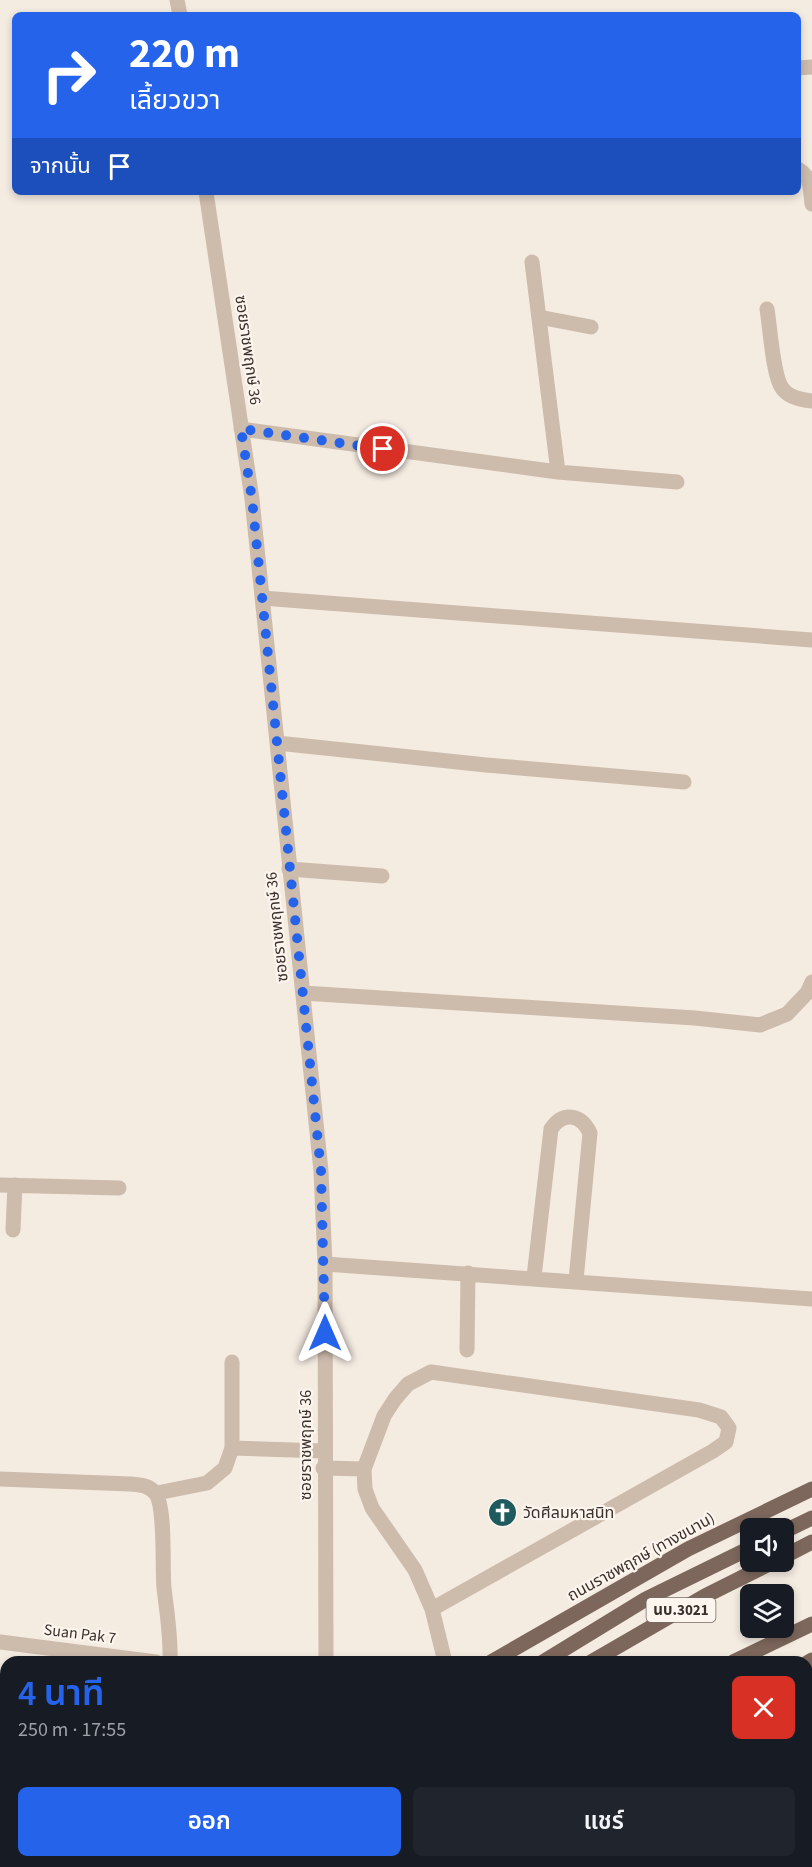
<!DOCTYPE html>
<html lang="th">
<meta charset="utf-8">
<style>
body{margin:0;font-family:"Source Sans 3","Noto Sans Thai",sans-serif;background:#20242c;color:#f1f3f6;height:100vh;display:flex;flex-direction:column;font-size:22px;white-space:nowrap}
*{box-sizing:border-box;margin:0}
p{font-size:20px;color:#9ea1a6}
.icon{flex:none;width:33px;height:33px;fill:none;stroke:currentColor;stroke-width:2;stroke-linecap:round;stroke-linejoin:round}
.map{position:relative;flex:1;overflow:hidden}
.side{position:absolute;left:0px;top:1656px;width:813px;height:212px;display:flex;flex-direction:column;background:#171b24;border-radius:18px 18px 0 0;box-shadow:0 3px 9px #0003}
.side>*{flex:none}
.guide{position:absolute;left:12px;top:12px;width:789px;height:183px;border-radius:9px;box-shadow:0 3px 9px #0003;background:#2563eb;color:#fff;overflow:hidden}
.buttons{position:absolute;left:740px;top:1518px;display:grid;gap:12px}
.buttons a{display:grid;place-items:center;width:54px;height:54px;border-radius:9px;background:#171b24;box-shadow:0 3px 9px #0003;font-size:30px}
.pin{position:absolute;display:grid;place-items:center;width:51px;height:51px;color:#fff;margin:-26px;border:3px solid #fff;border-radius:50%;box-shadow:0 2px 6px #0007}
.me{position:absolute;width:66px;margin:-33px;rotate:0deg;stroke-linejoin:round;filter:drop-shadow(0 0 4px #0008)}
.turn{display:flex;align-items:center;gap:21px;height:126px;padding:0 18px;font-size:27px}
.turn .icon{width:78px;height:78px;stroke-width:2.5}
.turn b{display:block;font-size:42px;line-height:51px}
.then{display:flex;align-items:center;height:57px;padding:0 18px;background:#0003;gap:12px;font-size:22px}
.round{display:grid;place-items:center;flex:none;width:63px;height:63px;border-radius:9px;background:#20242c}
.head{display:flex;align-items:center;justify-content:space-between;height:102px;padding:0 18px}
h1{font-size:36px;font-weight:600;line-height:45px;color:#2563eb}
.action{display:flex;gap:12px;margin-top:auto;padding:12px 18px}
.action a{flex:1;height:69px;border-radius:9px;background:#2563eb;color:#fff;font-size:24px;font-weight:600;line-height:69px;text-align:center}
.action a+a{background:#20242c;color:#f1f3f6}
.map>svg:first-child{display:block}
</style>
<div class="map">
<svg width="812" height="1867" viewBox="0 0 812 1867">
<rect width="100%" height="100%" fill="#f4ebe1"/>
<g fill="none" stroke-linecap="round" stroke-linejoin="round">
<path stroke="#cdbbac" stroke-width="15" d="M177,0L180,15
M798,68L812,67
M798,169C812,177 810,190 812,204
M206,192L252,499L321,1171L325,1264L326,1662
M532,262L558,472
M767,309C770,327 773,376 782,388C788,397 802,400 812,401
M539,317L591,327
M241,429L558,472L677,482
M262,598L812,640
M277,743L486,765L684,782
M289,869L382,876
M303,993L695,1018L760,1025L787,1014L807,993L812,982
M0,1185L119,1188
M13,1230L15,1185
M325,1264L812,1299
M534,1277L551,1129C563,1111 581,1114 590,1133L576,1280
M467,1350L468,1273
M232,1448L323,1451
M323,1468L364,1469
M0,1479L130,1484C140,1485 149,1485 155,1493C166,1505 162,1569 164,1588C167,1613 171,1637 170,1662
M157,1493L207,1483L225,1468L232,1448V1362
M432,1609L713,1451L726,1442L729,1428L721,1417L699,1410L431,1372L408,1384L395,1399L384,1416L364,1469L365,1489L372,1508L415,1570L432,1609L445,1662
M0,1642L156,1662
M807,1768L812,1772"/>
<path stroke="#7d675c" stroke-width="15" d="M783,1532L812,1518
M783,1557L812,1542
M491,1662L688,1549L812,1489
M543,1662L646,1599L750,1548
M591,1662L705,1596L773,1562
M733,1662L812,1624
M807,1663L812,1660
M807,1689L812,1686
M152,1867L160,1862
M255,1867L264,1862
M370,1867L379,1862
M388,1867L401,1862
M483,1867L492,1862"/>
</g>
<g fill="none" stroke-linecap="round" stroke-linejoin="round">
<path stroke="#2563eb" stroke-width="10" stroke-dasharray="0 18" d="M325,1333L321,1171L252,499L241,429L383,449"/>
</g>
<defs>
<symbol id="church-disc" viewBox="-11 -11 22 22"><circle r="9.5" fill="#1f5a5e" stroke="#fbf5ee"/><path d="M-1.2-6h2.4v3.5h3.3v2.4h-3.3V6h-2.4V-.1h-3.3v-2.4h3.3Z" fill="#fff"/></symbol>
</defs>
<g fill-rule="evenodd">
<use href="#church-disc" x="486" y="1496" width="33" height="33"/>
</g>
<g text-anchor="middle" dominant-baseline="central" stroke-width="4.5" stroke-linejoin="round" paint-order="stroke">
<rect fill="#fbf5ee" stroke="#756b66" stroke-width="1.5" x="646.5" y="1598" width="69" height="24" rx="4.5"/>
<g font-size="15" font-weight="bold" fill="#3b302b">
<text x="681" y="1610">นบ.3021</text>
</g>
<g font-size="16" fill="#3b302b" stroke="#fbf5ee">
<text transform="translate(248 350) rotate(82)">ซอยราชพฤกษ์ 36</text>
<text transform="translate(277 927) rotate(-96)">ซอยราชพฤกษ์ 36</text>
<text transform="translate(306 1445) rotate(-90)">ซอยราชพฤกษ์ 36</text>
<text transform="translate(641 1557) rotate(-29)">ถนนราชพฤกษ์ (ทางขนาน)</text>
<text transform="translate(80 1634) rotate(7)">Suan Pak 7</text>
</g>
<g font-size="16" fill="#3b302b" stroke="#fbf5ee" text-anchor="start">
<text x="523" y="1513">วัดศีลมหาสนิท</text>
</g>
</g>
</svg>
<div class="buttons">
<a><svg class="icon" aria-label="sound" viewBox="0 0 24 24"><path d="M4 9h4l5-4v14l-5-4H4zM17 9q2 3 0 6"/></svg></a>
<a><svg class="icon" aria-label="layers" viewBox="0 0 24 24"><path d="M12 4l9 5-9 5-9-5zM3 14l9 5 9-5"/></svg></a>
</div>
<div class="pin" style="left:383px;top:449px;background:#d93025"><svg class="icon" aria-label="arrive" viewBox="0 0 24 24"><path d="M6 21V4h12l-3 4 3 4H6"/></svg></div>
<svg class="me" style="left:325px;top:1333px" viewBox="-20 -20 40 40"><path d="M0-17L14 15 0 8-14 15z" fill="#2563eb" stroke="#fff" stroke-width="4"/></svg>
<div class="guide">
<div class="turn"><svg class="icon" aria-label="right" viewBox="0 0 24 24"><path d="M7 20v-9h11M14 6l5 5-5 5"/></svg><div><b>220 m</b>เลี้ยวขวา</div></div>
<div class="then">จากนั้น<svg class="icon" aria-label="arrive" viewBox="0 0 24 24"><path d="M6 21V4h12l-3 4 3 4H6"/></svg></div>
</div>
<section class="side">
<div class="head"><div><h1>4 นาที</h1><p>250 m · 17:55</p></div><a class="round" style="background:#d93025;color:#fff"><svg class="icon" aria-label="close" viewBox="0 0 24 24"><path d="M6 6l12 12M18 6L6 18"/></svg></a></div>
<div class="action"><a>ออก</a><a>แชร์</a></div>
</section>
</div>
